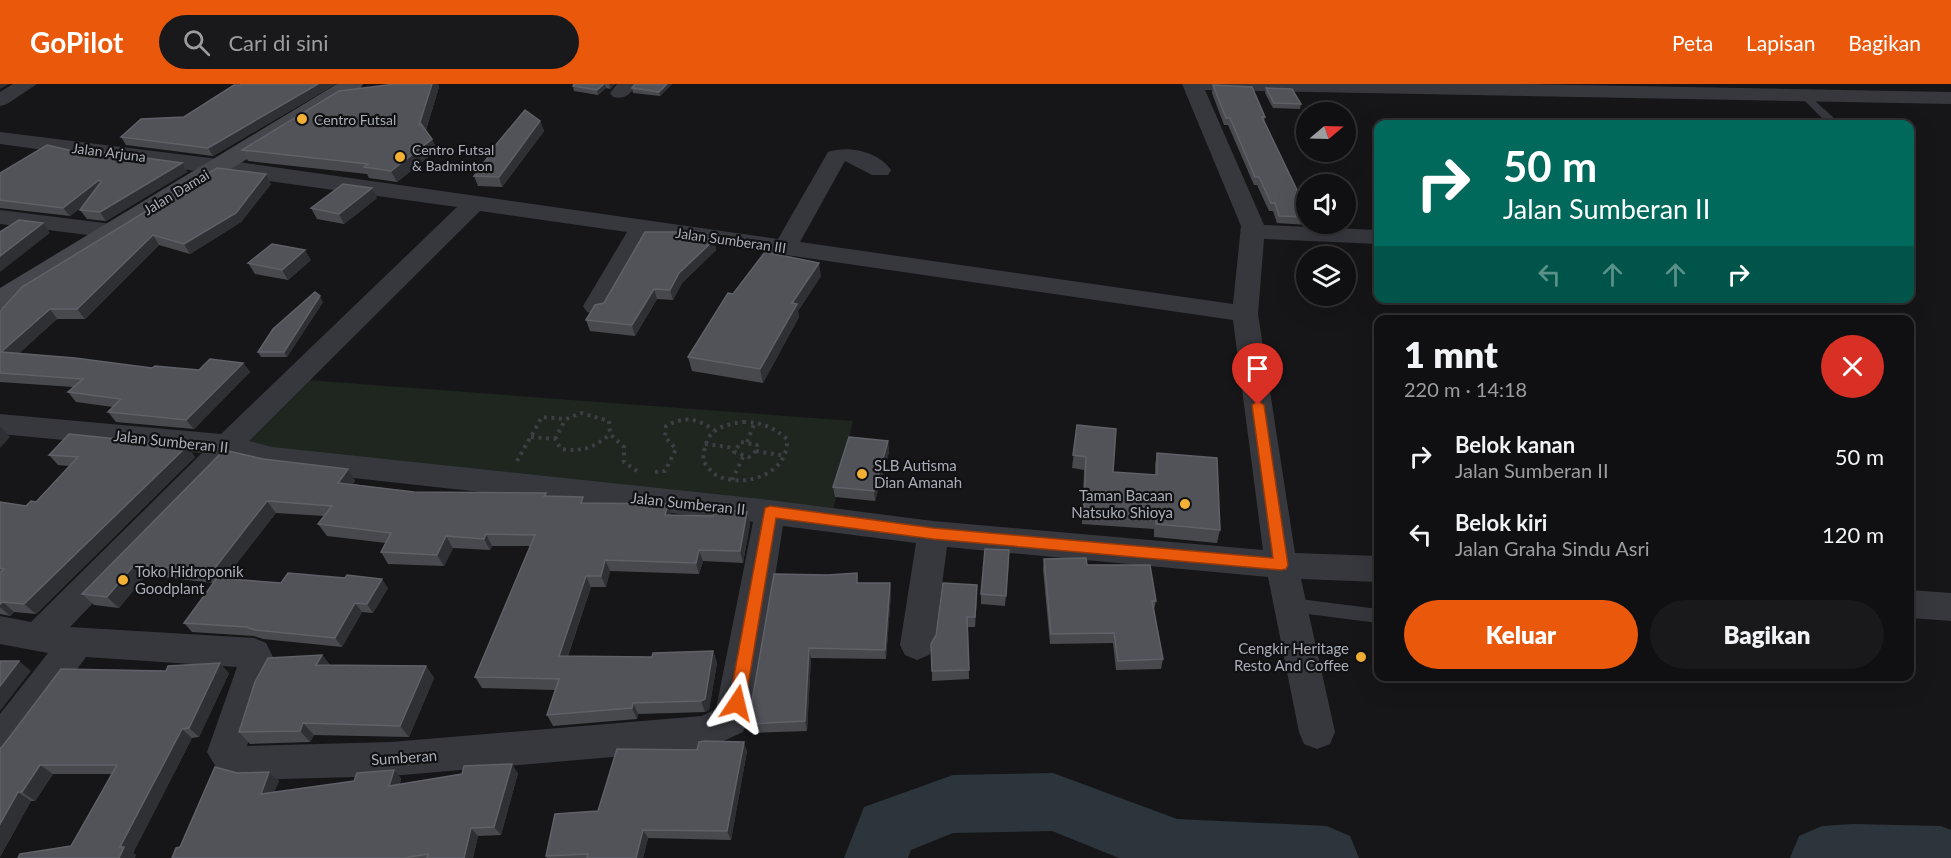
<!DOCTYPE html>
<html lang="id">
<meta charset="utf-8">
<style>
body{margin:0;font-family:Lato,sans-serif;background:#19191b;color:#f1f3f6;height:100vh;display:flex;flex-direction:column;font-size:22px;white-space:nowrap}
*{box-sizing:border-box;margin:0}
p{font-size:20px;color:#9c9d9f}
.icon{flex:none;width:33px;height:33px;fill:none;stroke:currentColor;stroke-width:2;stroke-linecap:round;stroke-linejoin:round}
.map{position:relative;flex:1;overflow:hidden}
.drawer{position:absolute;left:1374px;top:231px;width:540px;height:366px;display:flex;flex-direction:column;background:#101012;border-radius:12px;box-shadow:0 6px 24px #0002,0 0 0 2px #303032}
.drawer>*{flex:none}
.guide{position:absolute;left:1374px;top:36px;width:540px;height:183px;border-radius:12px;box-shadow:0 6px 24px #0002,0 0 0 2px #303032;background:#00695c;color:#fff;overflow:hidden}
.needle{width:39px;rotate:71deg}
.controls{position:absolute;left:1296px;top:18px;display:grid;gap:12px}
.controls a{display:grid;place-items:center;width:60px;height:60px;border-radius:50%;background:#101012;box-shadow:0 6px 24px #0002,0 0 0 2px #303032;font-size:30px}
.pin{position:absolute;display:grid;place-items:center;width:51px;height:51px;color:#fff;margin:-62px -26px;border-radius:50% 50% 50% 0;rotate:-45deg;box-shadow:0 0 6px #0007}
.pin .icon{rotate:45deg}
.me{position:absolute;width:66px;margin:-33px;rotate:10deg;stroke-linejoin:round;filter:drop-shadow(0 0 4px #0008)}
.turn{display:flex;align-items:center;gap:21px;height:126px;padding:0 30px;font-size:27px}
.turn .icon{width:78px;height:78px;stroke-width:2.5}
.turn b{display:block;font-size:42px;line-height:51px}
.lanes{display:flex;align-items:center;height:57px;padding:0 30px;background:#0003;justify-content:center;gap:30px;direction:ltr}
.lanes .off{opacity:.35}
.round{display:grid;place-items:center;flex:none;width:63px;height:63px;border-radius:32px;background:#19191b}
.summary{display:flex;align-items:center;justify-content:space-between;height:102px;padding:0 30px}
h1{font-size:36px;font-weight:800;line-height:45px}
.cta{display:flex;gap:12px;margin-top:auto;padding:12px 30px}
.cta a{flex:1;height:69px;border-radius:36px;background:#ea580c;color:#fff;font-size:24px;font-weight:800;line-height:69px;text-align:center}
.cta a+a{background:#19191b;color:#f1f3f6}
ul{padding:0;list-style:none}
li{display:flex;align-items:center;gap:18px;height:78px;padding:0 30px}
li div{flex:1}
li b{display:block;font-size:22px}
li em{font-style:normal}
header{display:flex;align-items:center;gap:36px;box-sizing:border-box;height:84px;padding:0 30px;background:#ea580c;color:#fff}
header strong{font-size:28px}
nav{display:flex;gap:33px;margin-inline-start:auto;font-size:21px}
.search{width:420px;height:54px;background:#19191b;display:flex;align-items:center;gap:15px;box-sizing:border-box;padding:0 21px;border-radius:33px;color:#9c9d9f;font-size:22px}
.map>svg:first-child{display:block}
</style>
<header>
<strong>GoPilot</strong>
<div class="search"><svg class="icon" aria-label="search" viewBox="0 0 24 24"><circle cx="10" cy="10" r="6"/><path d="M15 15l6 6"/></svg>Cari di sini</div>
<nav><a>Peta</a><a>Lapisan</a><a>Bagikan</a></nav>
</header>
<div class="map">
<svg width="1951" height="774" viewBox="0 0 1951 774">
<rect width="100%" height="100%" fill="#161618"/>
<path fill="#1e261f" d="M293,295L853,337L831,436L226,361Z"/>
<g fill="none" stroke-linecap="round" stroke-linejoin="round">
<path fill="#2c353c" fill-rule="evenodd" d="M1053,689L1177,735L1327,742L1350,752L1359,774H1119L1052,747L953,749L911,766L908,774H844L864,723L953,691Z
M1853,740L1941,742L1951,746V774H1790L1799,752L1822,742Z"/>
<path stroke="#3d3f44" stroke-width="4" stroke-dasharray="3 4.5" stroke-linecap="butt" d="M743,338C761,338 773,343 787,355C789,388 749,404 720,393C712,390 708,383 703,377C705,348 715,342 743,338Z
M531,353L555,355L561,365C582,368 594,364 610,350
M555,355L565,336
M741,358L757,361L756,367L749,373L734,368Z
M747,358L755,338
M705,360L735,364
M756,367L785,372
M517,377L542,333L566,335L581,329L609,337L610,350L624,363V378L637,387
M655,388L665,387L676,365L665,353L666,342C685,332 696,334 714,346
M732,396L743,373"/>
<path fill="#37383d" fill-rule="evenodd" d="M1804,7L1834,34V38H1826L1800,12L1799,10Z
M1292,514L1378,525V539L1292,528L1286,526L1284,521L1286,516Z"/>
<path fill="#37383d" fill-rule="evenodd" d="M13,0H37L7,20L0,22V8Z
M617,0H637C630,10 626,16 613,13L610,9Z
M1182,0H1518L1951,8V20L1205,6L1264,141L1378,146V160L1264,155L1258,230L1295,469L1378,472V498L1301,495L1335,648L1330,660L1317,665L1304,660L1299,648L1268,493L947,463L934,561L929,571L917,576L905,571L900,561L916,459L783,442L755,619L743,648L706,665L391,692L247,696L219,688L207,668L237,583L86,573L13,671L0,676V630L48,569L0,560V532L31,538L202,369L0,350V330L221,350L457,123L0,60V48L218,75L778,155L828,68C848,61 879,68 891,86L888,91H872L845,77L800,158L1233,220L1241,142ZM480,127L627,148L583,222L587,228L596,230L605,228L649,151L1233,236L1263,466L933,437L770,416L272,363L249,357ZM233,374L272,385L753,438L716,625L702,632L391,658L247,662L274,575L266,559L254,554L70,543Z
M0,126L112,140L120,142L124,147L120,152L112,154L0,140Z
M1910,506L1951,509V537L1910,534Z"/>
<path fill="#45474d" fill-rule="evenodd" d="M337,0H363L360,5L10,222L0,225V204Z"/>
</g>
<path fill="#47494d" d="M241,0H336L213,72L126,61L121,53L184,33Z
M395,0H438L439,3L426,46L432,55L437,66L397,98L369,94L367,90L248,77L242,66Z
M574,0H615L610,5L606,4L598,11L574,7L573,2Z
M635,0H672L660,12L633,9L632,4Z
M1213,1L1265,33L1264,38L1306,124V140H1308V141L1277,139L1273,127H1269L1257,101H1254L1228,41H1224L1212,9Z
M1266,4L1301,20L1300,25L1273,24L1265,9Z
M540,37L544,47L502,103L478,102L474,92L490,72L489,69Z
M98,73L182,79L187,88L106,137L87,135L80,126L83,122L70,132L0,124V89Z
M271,100L241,138L190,170L159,161L85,235H57L19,269L152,284L199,286L243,279L250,288L194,345L116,338L108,328L113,323L76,318L68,308L73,303L0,298V227L22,203Z
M377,114L344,140L317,135L311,124Z
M714,156L716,166L682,199L673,216L657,215L635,252L590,247L586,236L604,219Z
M311,176L288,196L255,190L248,179Z
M821,192L798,227L799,233L763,299L692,287L688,273L733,210Z
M323,218L287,273H261L258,268Z
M1077,341L1113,388L1155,391V381L1157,369L1220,446L1217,459L1154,453V445L1082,440L1084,386L1072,384Z
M888,357L889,368L875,417L835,413L833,403Z
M224,366L355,396L353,400L414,408L546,409L547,412L586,419L671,431L750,440L743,479L703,477L699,490L610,487L606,503H591L568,572L652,573L713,567L717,579L709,626L705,628L638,630L637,635L553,642L547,631L555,606L482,604L475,593L530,462H492L490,466L453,464L444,482L388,480L381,468L386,459L327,452L318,440L324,432L276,429L225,494L281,499L388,504L373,529L362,528L342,563L263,555L254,552L192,548L184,539L213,499L146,491L119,524L94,521L82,510Z
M49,371L195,373L36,530L14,528L10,532L0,530V418L26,422L36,418L69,382L58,381Z
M1044,475L1087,481L1156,517L1154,526L1163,575L1161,585L1116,586L1113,559L1050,560L1043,485Z
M1009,477L1005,522L981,520V510Z
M859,499H890L891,509L886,575L811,574L807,647L751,649L748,640Z
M977,511L975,543H968L969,595L932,597V587Z
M322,571L330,581L426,582L434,594L409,653L314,651L310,658L250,660L239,648Z
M229,589L199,653L192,654L133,769L136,771L71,762L112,690H53L35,717H31L0,773V664Z
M747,667L731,756L648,754L643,774H547L546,772L598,727Z
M269,688L279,697L274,708L401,694L400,700L518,689L501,751L478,752L473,774H172L237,689Z"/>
<path fill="#2f3033" d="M0,0H9L0,5Z
M318,0H336L213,72L208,64Z
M432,0H438L439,3L424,52L419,41Z
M605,0L606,4L598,11L597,6Z
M609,0H615L610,5Z
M667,0H672L660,12L659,8Z
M540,37L544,47L502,103L499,93Z
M432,55L437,66L397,98L391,87Z
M182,79L187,88L106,137L100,128Z
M266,90L271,100L241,138L190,170L184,160Z
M99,96L105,105L70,132L63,124Z
M372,104L377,114L344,140L339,130Z
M43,139L50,149L0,188V172Z
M153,151L159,161L85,235L77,225Z
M714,156L716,166L682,199L673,216L670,206L679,189Z
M305,166L311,176L288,196L282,186Z
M819,179L821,192L798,227L799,233L763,299L760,285L792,219Z
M654,205L657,215L635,252L632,241Z
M320,212L323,218L287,273L284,268Z
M50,225L57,235L10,278L1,268Z
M243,279L250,288L194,345L186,336Z
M0,343H1L10,353L0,364Z
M888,357L889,368L875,417L874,407Z
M187,362L195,373L36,530L24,520Z
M348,385L355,396L346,410L338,399Z
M267,417L276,429L221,500L211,489Z
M668,420L672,432L665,431Z
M747,428L750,440L743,479L740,467Z
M486,450L492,462L490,466L484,455Z
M446,452L453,464L444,482L437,471Z
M699,466L703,477L699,490L696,479Z
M605,476L610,487L606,503L601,492Z
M135,480L146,491L119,524L107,513Z
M586,492L591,503L564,583L559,572Z
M382,495L388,504L373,529L367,520Z
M890,499L891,509L886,575L885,566Z
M977,501V511L975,543V533Z
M3,518L14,528L10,532L0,523V520Z
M355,519L362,528L342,563L335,554Z
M809,564L811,574L807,647L805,637Z
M713,567L717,579L709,626L705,628L701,617Z
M322,571L331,583L316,581Z
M19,577L31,587L0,627V602Z
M220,579L229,589L199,653L189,644Z
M426,582L434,594L409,653L400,642Z
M633,619L638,630L637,635L632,624Z
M303,639L314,651L310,658L300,647Z
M182,645L192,654L133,769L136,771L135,774H119L120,763Z
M744,658L747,667L731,756L727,747Z
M512,680L518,689L501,751L494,743Z
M40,681L53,690L35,717L22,708Z
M394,686L401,694L397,711L389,702Z
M269,688L279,697L270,719L261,710Z
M18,708L31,717L0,773V740Z
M471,744L478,752L473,774H464Z
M643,746L648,754L643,774H636Z"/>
<path fill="#525359" stroke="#5f6168" stroke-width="1.5" d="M241,0H318L208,64L121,53L141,35L184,33L234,1H240Z
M395,0H432L419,41L421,40L432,55L391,87L364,83L368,80L242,66L339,7Z
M574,0H604L597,6L573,2Z
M635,0H667L659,8L632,4Z
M1213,1L1252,3L1265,33H1262L1298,108H1301L1306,124V133L1279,132L1275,119H1271L1259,93H1255L1230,34H1226Z
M1266,4L1292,5L1301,20L1274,19Z
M525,26L540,37L499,93L474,92L491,69H489Z
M47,61L98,73L103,68L182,79L100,128L80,126L101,98L99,96L63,124L0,116V89Z
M217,84L266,90L236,129L184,160L153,151L77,225H50L1,268L75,274L152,284L155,282L199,286L210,275L243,279L186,336L108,328L121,315L68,308L83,295L0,289V227L22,203Z
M343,100L372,104L339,130L311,124Z
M19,136L43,139L0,172V148Z
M645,148H678L714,156L679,189L670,206L654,205L632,241L586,236L595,221L604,219Z
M272,160L305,166L282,186L248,179Z
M765,168L819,179L792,219L797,220L760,285L688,273L728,209L733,210Z
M315,208L320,212L284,268H258L273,245Z
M1077,341L1116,345L1113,388L1157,391V369L1217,374L1220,446L1156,440V433L1084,427L1086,373L1073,371Z
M69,350L187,362L24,520L3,518L0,520V489L4,485L0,484V418L26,422L31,417L36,418L78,373L49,371Z
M849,353L888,357L874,407L833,403Z
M224,366L263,375L348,385L338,399L414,408L546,409L544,412L583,413L581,419L668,420L665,431L713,432L716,425L747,428L740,467L699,466L696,479L605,476L601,492H586L559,572L652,573L653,569L713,567L705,615L701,617L633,619L632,624L547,631L559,595L475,593L535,451L486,450L484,455L446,452L437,471L381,468L391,449L318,440L332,422L267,417L211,489L135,480L107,513L82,510Z
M985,465L1009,466L1006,512L981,510Z
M1086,474L1087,481H1150L1156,517H1152L1163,575L1118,577L1114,549L1051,550L1044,475Z
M288,489L345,494L347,491L382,495L367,520L355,519L335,554L255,546L246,543L184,539L217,494L281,499Z
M857,489V499H890L885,566L809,564L805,637L748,640L774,490L828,491Z
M943,499L977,501L975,533H967L969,586L932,587L931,560L936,551Z
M322,571L316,581L426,582L400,642L303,639L300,647L239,648L255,598L268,574Z
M0,577H19L0,602Z
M220,579L189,644L182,645L120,763H124L119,774H18L20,770L71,762L117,681H40L22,708H18L0,740V664L2,663L61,585L166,587L168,582Z
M705,657L744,658L727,747L643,746L636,774H587L588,770L546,772L555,730L598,727L617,665L697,666L699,658Z
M512,680L494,743L471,744L464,774H427L428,770L404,774H172L176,764L180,763L215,683L237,689L269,688L261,710L354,697L357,689L394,686L389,702L462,690L464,682Z"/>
<path fill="#ea580c" stroke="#983908" stroke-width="1.5" d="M1258,317L1264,321L1288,481L1286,485L1281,486L933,455L776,434L745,619L743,624L737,626L731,624L729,619L765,424L770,422L933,444L1273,474L1252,321Z"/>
<g fill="#f2b134" stroke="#111113" stroke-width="2">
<circle cx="302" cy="35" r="6"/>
<circle cx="400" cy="73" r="6"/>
<circle cx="862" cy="390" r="6"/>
<circle cx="1185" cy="420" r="6"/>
<circle cx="123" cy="496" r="6"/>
<circle cx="1361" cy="573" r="6"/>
</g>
<g text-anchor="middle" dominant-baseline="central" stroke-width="4.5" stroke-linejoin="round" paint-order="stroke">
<g font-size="14" fill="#a8adb8" stroke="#111113" text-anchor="start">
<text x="314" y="35">Centro Futsal</text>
<text x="412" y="65">Centro Futsal<tspan x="412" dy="16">&amp; Badminton</tspan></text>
</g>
<g font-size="14" fill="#a8adb8" stroke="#111113">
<text transform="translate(109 68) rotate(7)">Jalan Arjuna</text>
<text transform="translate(176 108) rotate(-31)">Jalan Damai</text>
<text transform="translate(731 156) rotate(8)">Jalan Sumberan III</text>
</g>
<g font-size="15" fill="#a8adb8" stroke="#111113">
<text transform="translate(171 357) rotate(6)">Jalan Sumberan II</text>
<text transform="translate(688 419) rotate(6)">Jalan Sumberan II</text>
<text transform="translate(404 673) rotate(-4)">Sumberan</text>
</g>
<g font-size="15" fill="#a8adb8" stroke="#111113" text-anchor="start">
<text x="874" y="381">SLB Autisma<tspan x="874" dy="17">Dian Amanah</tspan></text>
<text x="1173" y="411" text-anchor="end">Taman Bacaan<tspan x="1173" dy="17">Natsuko Shioya</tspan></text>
<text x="135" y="487">Toko Hidroponik<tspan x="135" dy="17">Goodplant</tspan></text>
<text x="1349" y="564" text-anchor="end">Cengkir Heritage<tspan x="1349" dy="17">Resto And Coffee</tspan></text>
</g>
</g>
</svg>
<div class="controls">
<a><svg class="needle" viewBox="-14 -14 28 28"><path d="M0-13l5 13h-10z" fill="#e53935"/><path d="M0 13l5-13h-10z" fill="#9c9d9f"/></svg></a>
<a><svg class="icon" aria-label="sound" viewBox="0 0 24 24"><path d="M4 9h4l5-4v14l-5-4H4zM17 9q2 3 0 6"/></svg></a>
<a><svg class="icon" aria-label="layers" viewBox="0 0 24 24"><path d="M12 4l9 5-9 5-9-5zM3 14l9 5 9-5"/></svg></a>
</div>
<div class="pin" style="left:1258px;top:321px;background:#d93025"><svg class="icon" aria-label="arrive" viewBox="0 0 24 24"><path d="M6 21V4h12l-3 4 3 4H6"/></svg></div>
<svg class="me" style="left:737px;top:619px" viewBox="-20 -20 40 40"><path d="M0-17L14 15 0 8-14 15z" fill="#ea580c" stroke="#fff" stroke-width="4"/></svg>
<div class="guide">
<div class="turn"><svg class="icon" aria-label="right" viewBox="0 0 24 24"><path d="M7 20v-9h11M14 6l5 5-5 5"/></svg><div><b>50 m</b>Jalan Sumberan II</div></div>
<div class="lanes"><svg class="icon off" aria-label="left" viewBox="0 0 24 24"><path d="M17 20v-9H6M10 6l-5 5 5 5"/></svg><svg class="icon off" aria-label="ahead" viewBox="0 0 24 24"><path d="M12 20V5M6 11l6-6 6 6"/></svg><svg class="icon off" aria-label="ahead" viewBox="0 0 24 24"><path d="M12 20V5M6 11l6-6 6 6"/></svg><svg class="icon" aria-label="right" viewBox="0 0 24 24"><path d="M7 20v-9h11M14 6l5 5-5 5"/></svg></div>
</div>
<section class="drawer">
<div class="summary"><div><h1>1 mnt</h1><p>220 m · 14:18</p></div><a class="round" style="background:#d93025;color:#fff"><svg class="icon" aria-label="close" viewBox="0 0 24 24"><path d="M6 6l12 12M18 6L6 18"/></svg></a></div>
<ul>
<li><svg class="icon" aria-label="right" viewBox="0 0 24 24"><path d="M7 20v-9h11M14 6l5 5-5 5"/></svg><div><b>Belok kanan</b><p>Jalan Sumberan II</p></div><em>50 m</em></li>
<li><svg class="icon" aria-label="left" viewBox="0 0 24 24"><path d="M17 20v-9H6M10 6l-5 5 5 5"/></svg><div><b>Belok kiri</b><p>Jalan Graha Sindu Asri</p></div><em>120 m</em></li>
</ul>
<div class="cta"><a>Keluar</a><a>Bagikan</a></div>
</section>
</div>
